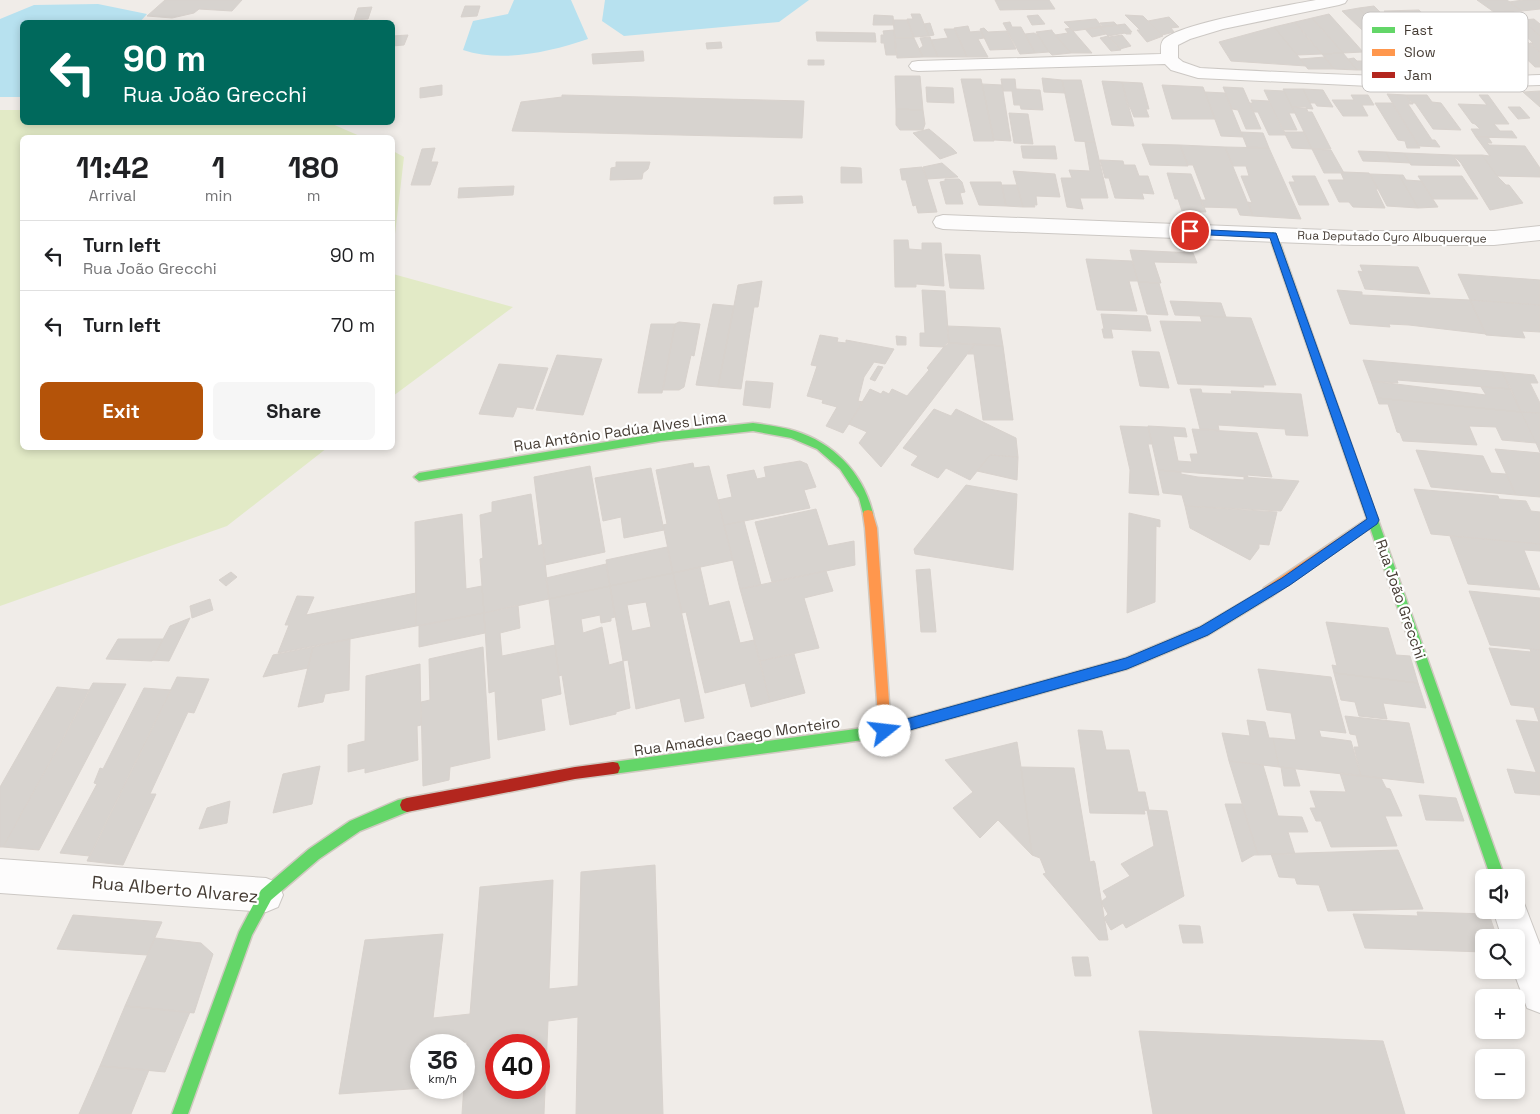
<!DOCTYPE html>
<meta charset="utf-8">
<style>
body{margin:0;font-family:"Space Grotesk",sans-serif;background:#f6f6f6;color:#202124;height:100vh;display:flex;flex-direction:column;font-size:19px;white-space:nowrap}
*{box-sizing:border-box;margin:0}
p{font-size:16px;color:#757577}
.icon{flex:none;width:28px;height:28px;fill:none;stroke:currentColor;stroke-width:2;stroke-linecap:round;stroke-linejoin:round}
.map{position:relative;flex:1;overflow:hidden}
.side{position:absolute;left:20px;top:135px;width:375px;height:315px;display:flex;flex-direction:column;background:#fff;border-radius:8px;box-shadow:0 2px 8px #0003}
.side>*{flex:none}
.hud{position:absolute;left:20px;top:20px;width:375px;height:105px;border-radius:8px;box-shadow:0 2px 8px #0003;background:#00695c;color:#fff;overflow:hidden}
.controls{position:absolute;left:1475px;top:869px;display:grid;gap:10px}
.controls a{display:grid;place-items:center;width:50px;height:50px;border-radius:8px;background:#fff;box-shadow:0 2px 8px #0003;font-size:25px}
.speed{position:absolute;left:410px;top:1034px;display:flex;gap:10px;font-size:25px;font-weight:700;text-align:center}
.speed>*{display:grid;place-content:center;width:65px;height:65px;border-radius:50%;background:#fff;box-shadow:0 2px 8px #0003;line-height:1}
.speed small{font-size:12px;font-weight:400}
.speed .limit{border:8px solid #d22;background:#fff;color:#111}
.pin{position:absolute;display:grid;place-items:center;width:42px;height:42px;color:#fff;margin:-21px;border:2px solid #fff;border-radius:50%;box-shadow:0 1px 5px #0007}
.me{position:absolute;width:55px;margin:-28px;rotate:74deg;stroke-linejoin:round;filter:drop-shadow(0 0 4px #0008)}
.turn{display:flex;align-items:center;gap:18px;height:105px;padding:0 20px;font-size:22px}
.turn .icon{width:65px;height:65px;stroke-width:2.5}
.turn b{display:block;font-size:35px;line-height:42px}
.eta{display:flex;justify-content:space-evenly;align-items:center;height:85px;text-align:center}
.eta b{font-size:30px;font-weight:700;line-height:35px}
.cta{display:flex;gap:10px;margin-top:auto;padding:10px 20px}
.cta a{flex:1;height:58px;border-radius:8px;background:#b45309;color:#fff;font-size:20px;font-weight:700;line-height:58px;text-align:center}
.cta a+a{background:#f6f6f6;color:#202124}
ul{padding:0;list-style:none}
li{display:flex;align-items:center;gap:15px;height:70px;padding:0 20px;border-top:1px solid #e0e0e0}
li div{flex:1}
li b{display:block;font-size:19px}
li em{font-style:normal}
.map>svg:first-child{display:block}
</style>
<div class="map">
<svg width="1540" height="1114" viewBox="0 0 1540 1114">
<rect width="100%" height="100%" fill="#f0ece8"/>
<path fill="#e2eac6" d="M0,110H22V122L330,123L362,137L22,138V448H327L227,526L0,606Z
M393,151L404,157L393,251Z
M393,274L513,307L393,396Z"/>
<path fill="#b7e1ef" d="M514,0H571L588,39C550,52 502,63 463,50L473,21L508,14Z
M605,0H809L779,22L734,26L624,36L602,21Z
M98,4L147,14L140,22H22V97H0V19L34,5Z"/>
<path fill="#d7d3cf" stroke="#d8d2cd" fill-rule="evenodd" d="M165,0H242L232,11L199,9L194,13L172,18L147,16Z
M995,0H1049L1055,9L1000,10Z
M1477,0H1507L1522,11L1494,12Z
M1523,0H1540V9L1522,11L1509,2Z
M465,6H480L477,16L461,17Z
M1374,6L1380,12L1377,13L1413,48L1398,49L1359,8Z
M372,7L368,19L354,20L358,8Z
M1359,8L1394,45L1379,46L1342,11Z
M1419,10L1459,49H1454L1457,53L1434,54L1429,50L1418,51L1404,36L1421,35L1416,29H1422H1405L1400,23H1395L1384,11Z
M1513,11L1517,15L1500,17L1495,12Z
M1495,12L1502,19L1486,20L1479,13Z
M911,14H920L929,36L914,37L907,19H913Z
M1329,14L1356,44L1363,52L1343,53L1312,18Z
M874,15L893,16L894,25H873Z
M1038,15L1045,24L1032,25L1027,16Z
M1125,15L1143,16L1163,36L1147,42L1137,30H1140Z
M1169,17L1179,27L1171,28L1174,32L1162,35L1148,21Z
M1312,18L1324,31L1343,53L1322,54L1295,22Z
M1096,19L1102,27L1073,31L1064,22Z
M1534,19L1540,24V36L1522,20Z
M893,20H907L914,38H895Z
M1522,20L1540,36V52L1530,43H1533L1510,21Z
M1010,22L1012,27H1021L1035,53L1020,54L1003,23Z
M1114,22L1117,25L1103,27L1100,23Z
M1295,22L1306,36L1322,54L1297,55L1274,27Z
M930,23L934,35L929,36L924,24Z
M1125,24L1132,32H1130L1131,34H1126L1117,25Z
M1117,25L1125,33L1108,36L1100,27Z
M968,26L970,32L981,31L984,38L978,39L988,57H967L954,28Z
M1508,26L1540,52V67H1535L1493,27Z
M1100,27L1106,34L1092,37L1085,29Z
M1274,27L1306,66L1231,61L1219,42Z
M984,28L988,32L1007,31L1016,49L990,50L980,29Z
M1071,28L1073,31L1092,53H1071L1055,35L1068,33L1065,29Z
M944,29H955L967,57H938L931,40L948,38Z
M894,30L896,55H886L884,43H881V35H884L883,31Z
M1052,30V31L1071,53L1052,55L1049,52L1036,32Z
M816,32L875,33L876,42L817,41Z
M1034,33L1038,35L1049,52L1035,53L1025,34Z
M408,35L404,45L392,46V36Z
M1122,35L1131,46L1120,49L1109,37Z
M1108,36L1118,46L1121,50L1111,51L1100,38Z
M930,37L934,48L938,57H923L919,49L923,46L920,38Z
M895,38H914L923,57L897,58Z
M721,42L722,48L707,49L706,43Z
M643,51L644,61L593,64L592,54Z
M1343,53L1357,70L1334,69L1322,54Z
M1325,57L1334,69H1308L1300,59Z
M1354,58L1357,61H1371L1379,70H1357L1348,59Z
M808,60H824V65H808Z
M895,76H920L923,110L896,109Z
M1042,78L1062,80L1065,93L1044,92Z
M961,79H981L994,141H974Z
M1001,79H1015L1016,89L1040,90L1043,110L1021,109L1020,105H1014L1012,91H1003Z
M1062,80H1081L1095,142L1075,141Z
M1102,81L1122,82L1134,126L1112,125Z
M1122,82L1142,83L1149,109H1146L1149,117H1134L1130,107H1128Z
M982,84L1002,85L1011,141L994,140Z
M442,85V95L420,98V88Z
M1162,85L1203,87L1215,119H1172Z
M926,87L953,88L954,103L927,102Z
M1223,87L1243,88L1261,129H1246L1238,110L1232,109Z
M1283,89H1303L1313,109L1292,107Z
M1303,89L1323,90L1333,107L1317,106L1315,103H1310Z
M1264,90L1284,91L1295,113H1289L1297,130H1283Z
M1540,91V107L1523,92Z
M1205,92L1225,93L1243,137L1221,136Z
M1387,94L1406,95L1413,104H1408L1432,140H1435L1440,147L1419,146Z
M562,95L804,101L802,138L512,131L521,102L562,97Z
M1351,95H1368L1374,105H1362L1368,116H1343L1332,100H1354Z
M1406,95H1427L1432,102L1441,103L1461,130L1433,129L1415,103H1411Z
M1479,95H1488L1509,124H1494L1500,131H1512L1517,138L1476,137L1471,129H1480L1475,124L1472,123L1458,104L1487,105Z
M1251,100L1269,101L1286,135H1269L1258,112H1253L1249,103H1253Z
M1375,103H1392L1420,148H1407L1405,141L1398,140Z
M1292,107H1306L1308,112H1312L1331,149H1312Z
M1508,107H1520L1530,118L1518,119Z
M896,109L923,110L925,124L923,130H900L896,125Z
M1009,113L1028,114L1033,144L1014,143Z
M929,129L953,149L957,153L940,159L913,133Z
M1241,132L1263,133L1269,148L1247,147Z
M1284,132H1304L1312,149L1292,148Z
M1476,137H1488L1492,143H1487L1489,145L1525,146L1540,168V177L1497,176L1482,155L1490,156Z
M1085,142H1095L1108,198H1080L1083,209L1067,207L1061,178H1072L1069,170L1090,171Z
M1142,144L1180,145L1188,166L1150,165Z
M1180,145L1225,147L1253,216L1240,215L1237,208L1203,207L1201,200H1206L1193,165H1188Z
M1021,146H1055L1057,159L1023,158Z
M1225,147L1269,148L1301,219L1253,216L1248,202L1252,203L1241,176H1249L1246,166H1233Z
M435,148L431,162H438L430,185H411L422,149Z
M1312,149L1331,150L1344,173H1324Z
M1358,151L1386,152L1391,162L1363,161Z
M1386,152L1404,153L1410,163L1391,162Z
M1404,153L1453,155L1460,166L1411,165Z
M1453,155H1482L1497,176L1506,185H1509L1523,203L1490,210L1461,163Z
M1100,160L1123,161L1124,165H1135L1139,176H1148L1154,194L1142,193L1144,199L1115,198L1109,178H1105Z
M616,162H650L648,169L643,173L642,179L610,180L611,168L616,167Z
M942,163L958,177L927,179L923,167Z
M841,167L861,168L862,183H841Z
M922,167L927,179L937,212L918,213L916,205L913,206L906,180H902L900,169Z
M1013,171L1055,174L1060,197L1036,196L1037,205H1034L1035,207H1023Z
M1344,172L1369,173L1378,189H1376L1385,208L1353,207L1349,202H1339L1328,180H1344L1341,173Z
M1167,173L1191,174L1206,212L1182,211L1178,199H1175Z
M1370,174L1399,175L1418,208L1387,206Z
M1399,175H1403L1406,180L1421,181L1438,207L1418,208Z
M1292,176H1315L1329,205H1299L1289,182H1295Z
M1418,176H1462L1478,199H1433Z
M945,179H959L962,182L965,192L960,193L963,204H946L940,182L945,181Z
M970,182H1001L1006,206L979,205Z
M1002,185H1017L1023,207L1006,206Z
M514,186L513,195L458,198L459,188Z
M802,196L803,203L774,204V197Z
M894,240H908L909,249L922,250V243H941L944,286L916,284V287H895Z
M1130,250L1193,253L1197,263L1154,262L1161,283L1138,282Z
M945,254L980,255L984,289L950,288Z
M1086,259L1132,261L1138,281H1129L1137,311L1097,310Z
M1360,265L1418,267L1430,294L1365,289L1358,271L1363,272Z
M1458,274L1540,280V305L1470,300Z
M762,281L758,307H754L741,389L718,387L738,285Z
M1138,282L1159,283L1168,315L1147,314Z
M922,290L945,291L949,343L944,347L920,346V333H925Z
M1337,290L1362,292V295L1470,300L1486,334L1409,325L1389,324L1390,327L1350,324Z
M1470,300L1540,305V332L1522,331L1525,338L1486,335Z
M1170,301L1221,303L1226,317L1175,315Z
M713,304L734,306L718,387L696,385Z
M1101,314L1147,316L1151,331L1111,329L1113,338H1104L1102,329H1104Z
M1200,316L1251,318L1276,385H1263L1264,387L1178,384L1160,321L1202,322Z
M679,322L700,324L694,356L691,355L684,387L679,390H663L675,324Z
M651,324H675L662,393H638Z
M947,326L1000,328L1003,346L949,343Z
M820,335L838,338L837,342L846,343V340L894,349L885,364L874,362L864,377L858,401L863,402L843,433L826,426L837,407L822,403L823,400L807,396L817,366L811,365Z
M896,336L906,337V345H897Z
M947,343L975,344L881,467L859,443L867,432L849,424L870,389L881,394L883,391L889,394L892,389L907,396L929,370L927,368Z
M975,344L1003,346L1013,420H983L974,354H968Z
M1132,351L1159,352L1169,388L1140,386Z
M557,355L602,359L583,415L536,410Z
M1363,360L1502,372L1511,389L1397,380L1398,383L1371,381Z
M499,364L548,368L533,409L517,407L513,417L479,414Z
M878,366L883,367L875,381L870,379Z
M1502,372L1534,375L1538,383H1530L1540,403V413L1521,412Z
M746,381L773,383L770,408L743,405Z
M1371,381L1486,395L1481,387L1511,389L1521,412L1377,398Z
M1190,389H1201L1202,393L1232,394L1231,391L1301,394L1308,436L1286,435L1285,429L1218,425L1219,430L1200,429Z
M1377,398L1521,412L1536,443L1502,440L1496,427L1469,426L1477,445L1403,441L1400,433L1397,432L1388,404H1379Z
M934,409L951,416L956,409L1016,438L1018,457L990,455L970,480L946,468L938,478L911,465L918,456L903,448Z
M1521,412L1540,413V452L1536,443Z
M1120,426L1148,427L1152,444H1148L1159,495L1129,493L1130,470Z
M1148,426L1185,428L1187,437L1173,436L1178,461L1192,462L1190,454H1198L1192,429L1257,433L1272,477L1247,475L1248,477L1158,470Z
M1495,449L1540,453V497L1516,495Z
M1416,450L1483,456L1491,473L1506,474L1516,495L1431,487Z
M990,455L1018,457L1017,480L977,471Z
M800,461L807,464L816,487L804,490L810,508L724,525L718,500L732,497L727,475L754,470L757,479L766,477L764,467Z
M693,463L694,468L709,466L733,560L673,573L663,525L667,524L656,470Z
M590,466L605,552L545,565L534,477Z
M651,468L664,530L624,538L621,517L603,521L595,478Z
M1158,470L1181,472V474L1198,477L1244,480V477L1299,481L1281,511L1185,506L1182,495L1163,493Z
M966,485L1017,494L1013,570L915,554L914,549Z
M1414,489L1498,496L1499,499L1526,501L1531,511L1540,512V544L1431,534Z
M531,494L538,546L543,544L549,599L484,613L480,559L483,558L480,515L492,512V502Z
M1185,506L1277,512L1269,545L1259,544V548L1250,560L1190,528Z
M816,509L828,546L854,541L855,565L772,582L755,522Z
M1129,513L1160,520V527L1156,526L1155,602L1127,613Z
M462,514L466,589L482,586L484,613L416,626L415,522Z
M744,521L761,585L740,589L724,525Z
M1450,536L1540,544V551L1524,550L1540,590L1468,584Z
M667,547L673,573L610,586L606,560Z
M606,564L610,586L549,599L546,578Z
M700,567L709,606L729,601L740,643L754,640L770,702L751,707L745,683L705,693L686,612L682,613L673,573Z
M930,569L936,632H921L916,570Z
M826,571L833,591L804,598L819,648L760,661L740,589Z
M231,572L237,577L226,586L219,580Z
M673,573L704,718L685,722L680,698L636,709L628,660L623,661L610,586ZM646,602L651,627L632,631L627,605Z
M610,586L615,617L611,618V621L601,623L600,615L581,619L583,633L602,627L609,665L623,661L630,708L616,712V714L570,725L562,675L559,676L549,599Z
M1469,591L1540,598V650L1490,645Z
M416,593V626L278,653L289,625H285L297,596L314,597L306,615Z
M210,599L213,610L192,618L190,606Z
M518,605L520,628L500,633L502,656L555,645L561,694L541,699L545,730L498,740L495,691L489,693L484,613Z
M484,613L485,633L419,647V626Z
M190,618L169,661L152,660L170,626Z
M1326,622L1388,628L1396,655L1410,656L1418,683L1334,673L1332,665L1337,666Z
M118,639H163L152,661L106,659Z
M350,639L349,690L325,694L323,702L298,707L313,647Z
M313,647L308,668L263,677L273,655Z
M483,647L490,758L450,767L449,780L423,786L421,702L430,700L429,659Z
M1489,648L1531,652L1530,649L1540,650V708L1511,705Z
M794,654L805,693L770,702L760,661Z
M420,664L421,725L417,726L418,760L365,773V768L348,772V745L365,741L366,676Z
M1258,669L1331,677L1346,733L1319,730L1321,737L1351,741L1361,776L1279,767L1273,738L1296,740L1291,713L1267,710Z
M1334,673L1418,683L1426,708L1383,703L1387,719L1359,716L1355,702L1341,700Z
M177,677L209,679L194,713L188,712L150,794H156L128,854L123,865L87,861Z
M93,683L126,684L39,850L3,847Z
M57,687L90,690L3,847H0V787Z
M144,688L171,690L99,838L90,856L60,853L97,784L94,783L100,768L103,769Z
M1534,708H1540V773L1536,772L1516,720L1539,722Z
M1345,716L1409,723L1424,783L1361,776L1354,747H1359L1356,735L1350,734Z
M1247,720L1265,722L1269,738H1273L1279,767L1229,761L1222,733L1250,736Z
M1078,730L1102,731L1106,750H1129L1138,792H1145L1149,811L1144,810L1145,814L1090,813Z
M1017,742L1021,767L1032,855L998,820L980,838L953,808L973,792L945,760Z
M1229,761L1263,765L1278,816L1302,817L1308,832H1288L1295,854L1258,855Z
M320,766L312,804L273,813L283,774Z
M1021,767L1074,768L1090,862L1094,861L1095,863L1108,940H1099L1043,874L1046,873L1040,858L1032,855Z
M1281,767L1295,769L1300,786H1284Z
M1507,769L1540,773V795L1515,793Z
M1340,773L1381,778L1386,788L1390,789L1402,816H1385L1397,846L1331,847L1321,821H1316L1310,808H1316L1310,791L1346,792Z
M1419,795L1456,798L1464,821L1426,820Z
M230,801L227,823L199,829L207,808Z
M1225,804H1242L1258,855H1254L1242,862Z
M1147,810L1167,811L1184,896L1126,928L1123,923L1111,930L1104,918L1108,914L1101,902L1107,897L1103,891L1130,876L1121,864L1154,846Z
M1398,850L1423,909L1328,911L1319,885L1297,884L1295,878L1279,877L1271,854Z
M655,865L663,1114H576L578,1017L548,1021L544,1114H462L467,1042L421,1045V1088H424L339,1094L365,940L443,934L433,1018L470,1014L480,887L553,880L549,989L578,986L581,872ZM496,1045H539V1088H496Z
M1417,912L1489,914L1497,938H1484V952L1365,948L1353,914L1418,916Z
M73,915L162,922L147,955L57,949Z
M1179,925L1200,926L1203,943H1183Z
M155,938L201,943L213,954L194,1013L125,1006Z
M1072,957H1088L1091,976H1075Z
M125,1006L190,1012L165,1072L100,1066Z
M1139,1031L1383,1041L1405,1114H1153Z
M100,1066L149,1070L131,1114H79Z"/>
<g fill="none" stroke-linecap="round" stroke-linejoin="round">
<defs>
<path id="street" d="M1316,0H1347L1345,3L1339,5L1223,29L1190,39L1178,45V58L1183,62L1200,68C1313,74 1426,80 1540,75V85L1412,88L1198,78L1171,70L1165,64L918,71L912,70L909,66L912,62L918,61L1161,54C1161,49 1160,43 1164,39C1183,22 1286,6 1316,0Z
M943,215L1353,231H1494L1540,226V240L1494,245H1353L943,229L936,227L933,222L936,217Z
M0,859L266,878L278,883L283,895L278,907L266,912L0,893Z
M1516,895L1522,898L1540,945V1013L1527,1008L1513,970H1516V938H1502L1493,910H1516Z"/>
<path id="fast" d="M1273,232L1277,235L1505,878H1491L1269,235Z
M753,423C767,425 782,427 795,431C834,443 864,474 873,514L872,517H864L859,498L840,469L817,449L791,438L753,431L661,441L419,481L414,477L419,473L661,433Z
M1268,587L1272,588L1274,592L1272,596L1208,635L1127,669L885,737L613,774L608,773L606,768L608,763L613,762L885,725L1126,658L1200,627Z
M407,798L412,800L414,805L412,810L360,831L319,859L271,900L252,935L188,1114H172L239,932L261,890L309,849L350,821L398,800Z"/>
<path id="slow" d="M868,510L872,511L877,528L891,731L889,735L885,737L881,735L879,731L865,528L863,514L864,511Z
M1373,515L1377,517L1378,520L1377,523L1272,596L1268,597L1264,596L1262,592L1264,588Z"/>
<path id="jam" d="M613,762L618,763L620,768L618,773L613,774L575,779L407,812L402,810L400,805L402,800L407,798L575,767Z"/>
</defs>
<use href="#street" stroke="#ccc8c4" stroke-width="2"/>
<use href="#fast" stroke="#d0c9c0" stroke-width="3"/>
<use href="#slow" stroke="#d0c9c0" stroke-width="3"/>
<use href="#jam" stroke="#d0c9c0" stroke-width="3"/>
<use href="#street" fill="#fdfcfc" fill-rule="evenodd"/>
<use href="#fast" fill="#63d668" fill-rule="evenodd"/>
<use href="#slow" fill="#ff974d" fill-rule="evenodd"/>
<use href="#jam" fill="#b3261e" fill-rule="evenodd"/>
</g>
<path fill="#1a73e8" stroke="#114b97" d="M1187,229L1276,233L1379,520L1377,524L1290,585L1208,635L1127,669L885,737L880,735L879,731L880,727L885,725L1126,658L1200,627L1282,578L1367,519L1270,238L1190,234L1185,231Z"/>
<g text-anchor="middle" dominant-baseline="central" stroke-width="4.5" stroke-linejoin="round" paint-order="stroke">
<g font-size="12" fill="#453c34" stroke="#fff">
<text transform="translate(1392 237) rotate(1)">Rua Deputado Cyro Albuquerque</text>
</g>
<g font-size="15" fill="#453c34" stroke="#fff">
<text transform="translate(620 431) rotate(-8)">Rua Antônio Padúa Alves Lima</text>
<text transform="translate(1401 599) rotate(71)">Rua João Grecchi</text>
<text transform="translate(737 736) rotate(-8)">Rua Amadeu Caego Monteiro</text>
</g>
<g font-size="18" fill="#453c34" stroke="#fff">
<text transform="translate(175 889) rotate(5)">Rua Alberto Alvarez</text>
</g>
</g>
<rect x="1362" y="12" width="166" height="80" rx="8" fill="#fff" stroke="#c7c4c2" stroke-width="1"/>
<rect x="1372" y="27" width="23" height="6" fill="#63d668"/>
<rect x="1372" y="49" width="23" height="7" fill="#ff974d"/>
<rect x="1372" y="72" width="23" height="6" fill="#b3261e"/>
<g font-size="14" fill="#453c34">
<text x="1404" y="35">Fast</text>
<text x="1404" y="57">Slow</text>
<text x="1404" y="80">Jam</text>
</g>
</svg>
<div class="controls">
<a><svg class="icon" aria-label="sound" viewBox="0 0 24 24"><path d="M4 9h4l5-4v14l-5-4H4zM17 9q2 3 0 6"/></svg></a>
<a><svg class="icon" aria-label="search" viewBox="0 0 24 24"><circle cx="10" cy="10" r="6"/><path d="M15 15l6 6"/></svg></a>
<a>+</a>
<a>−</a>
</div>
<div class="speed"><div>36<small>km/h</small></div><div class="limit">40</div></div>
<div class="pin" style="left:1190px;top:231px;background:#d93025"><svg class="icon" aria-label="arrive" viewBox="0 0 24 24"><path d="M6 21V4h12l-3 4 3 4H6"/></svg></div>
<svg class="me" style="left:885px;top:731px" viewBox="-20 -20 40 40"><circle r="19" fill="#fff"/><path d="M0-13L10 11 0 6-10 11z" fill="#1a73e8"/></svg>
<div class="hud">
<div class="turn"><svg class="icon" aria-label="left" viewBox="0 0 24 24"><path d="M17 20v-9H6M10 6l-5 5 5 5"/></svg><div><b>90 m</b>Rua João Grecchi</div></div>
</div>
<section class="side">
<div class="eta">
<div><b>11:42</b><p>Arrival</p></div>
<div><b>1</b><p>min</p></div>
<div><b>180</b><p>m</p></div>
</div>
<ul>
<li><svg class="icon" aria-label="left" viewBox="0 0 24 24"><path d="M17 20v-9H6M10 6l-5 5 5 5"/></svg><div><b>Turn left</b><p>Rua João Grecchi</p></div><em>90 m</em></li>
<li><svg class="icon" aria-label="left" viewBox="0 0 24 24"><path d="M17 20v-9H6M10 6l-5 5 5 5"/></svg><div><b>Turn left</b></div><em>70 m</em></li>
</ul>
<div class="cta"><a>Exit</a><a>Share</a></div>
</section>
</div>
